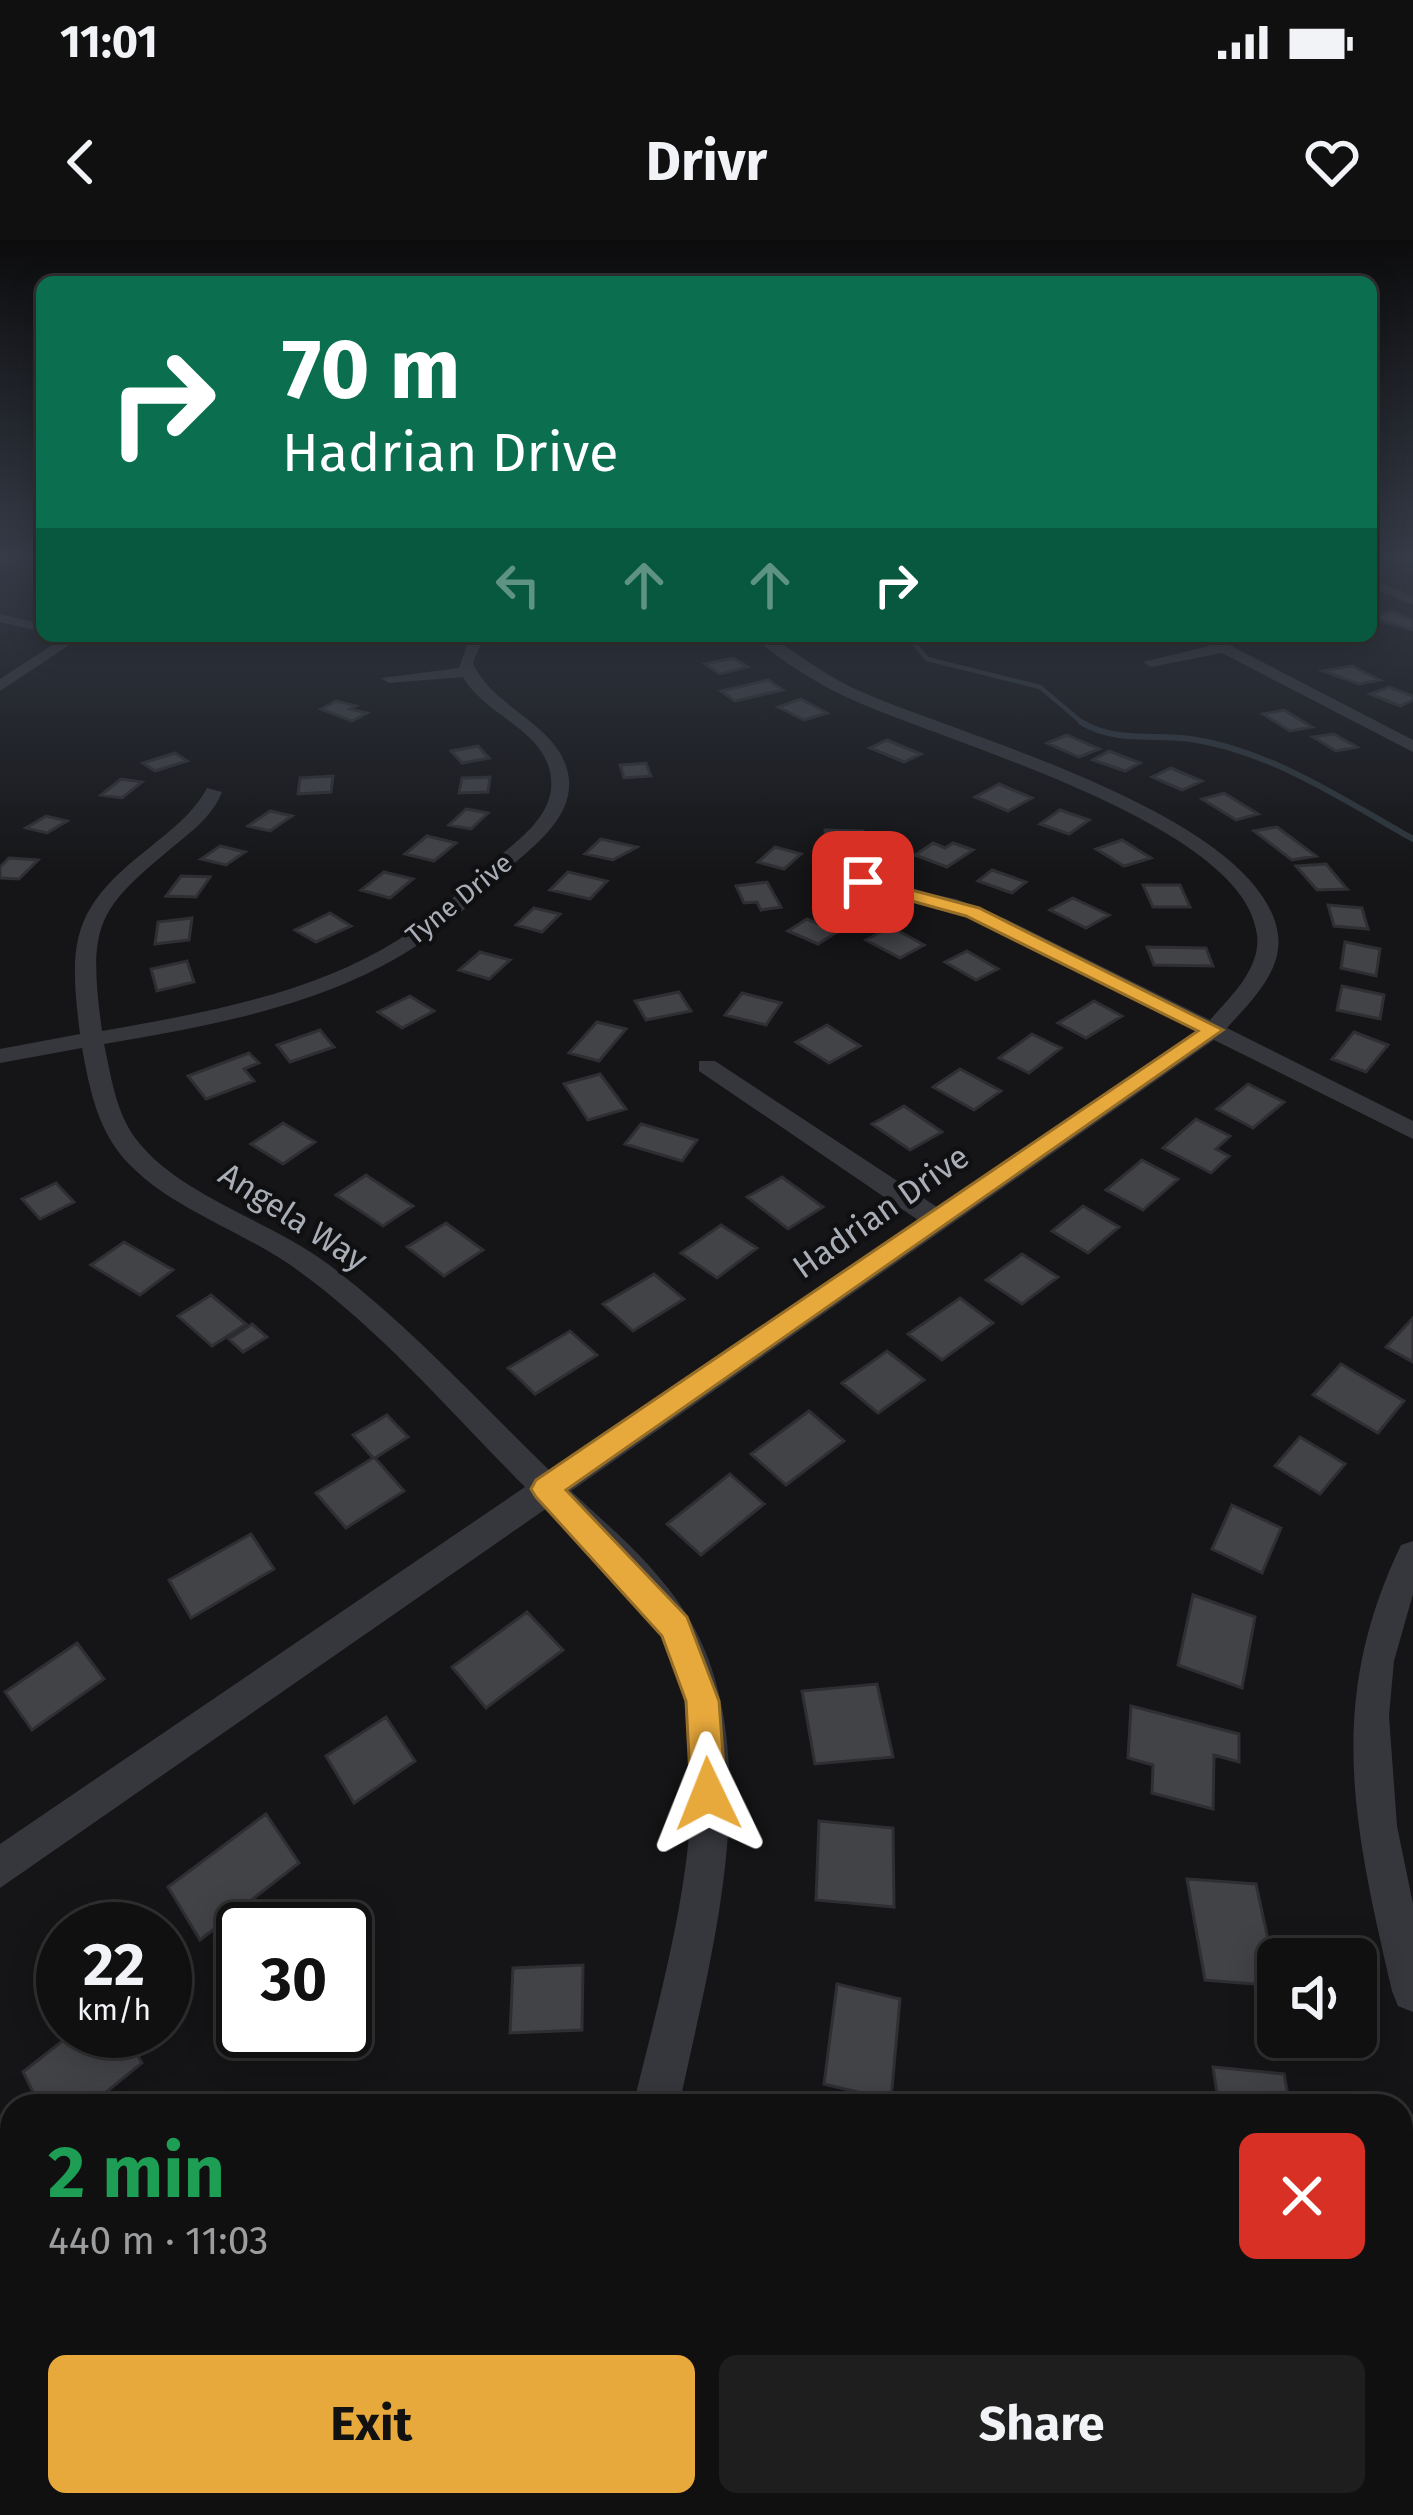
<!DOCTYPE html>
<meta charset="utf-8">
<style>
body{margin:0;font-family:"Fira Sans",sans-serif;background:#1e1e1f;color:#f1f3f6;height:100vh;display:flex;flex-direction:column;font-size:45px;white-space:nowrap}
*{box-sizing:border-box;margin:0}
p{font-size:39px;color:#9c9d9f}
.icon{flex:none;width:66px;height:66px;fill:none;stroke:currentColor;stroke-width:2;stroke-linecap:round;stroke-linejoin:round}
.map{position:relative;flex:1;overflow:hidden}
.details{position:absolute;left:0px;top:1854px;width:1413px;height:423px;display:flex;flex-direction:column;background:#101011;border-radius:36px 36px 0 0;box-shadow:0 6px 30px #0003,0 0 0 3px #303031}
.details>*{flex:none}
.guide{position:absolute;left:36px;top:36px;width:1341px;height:366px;border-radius:18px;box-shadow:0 6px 30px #0003,0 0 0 3px #303031;background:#0b6e4f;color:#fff;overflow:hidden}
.fabs{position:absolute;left:1257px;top:1698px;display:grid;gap:24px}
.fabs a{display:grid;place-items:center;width:120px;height:120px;border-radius:18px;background:#101011;box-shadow:0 6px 30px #0003,0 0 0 3px #303031;font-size:60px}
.speed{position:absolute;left:36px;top:1662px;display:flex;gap:24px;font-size:60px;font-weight:700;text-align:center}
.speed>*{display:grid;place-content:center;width:156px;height:156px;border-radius:50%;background:#101011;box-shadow:0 6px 30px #0003,0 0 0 3px #303031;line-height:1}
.speed small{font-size:30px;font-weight:400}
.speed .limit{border:6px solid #111;border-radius:18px;background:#fff;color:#111}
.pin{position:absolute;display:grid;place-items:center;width:102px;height:102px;color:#fff;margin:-51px;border-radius:24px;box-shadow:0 6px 18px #0006}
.me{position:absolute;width:132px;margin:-66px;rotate:358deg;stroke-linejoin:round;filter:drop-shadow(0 0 9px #0008)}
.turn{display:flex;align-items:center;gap:42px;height:252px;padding:0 48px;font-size:54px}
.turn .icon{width:156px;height:156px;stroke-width:2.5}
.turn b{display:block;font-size:84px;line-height:102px}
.lanes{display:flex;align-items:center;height:114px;padding:0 48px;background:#0003;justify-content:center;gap:60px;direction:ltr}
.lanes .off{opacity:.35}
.round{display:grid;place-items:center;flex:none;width:126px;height:126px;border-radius:18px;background:#1e1e1f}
.summary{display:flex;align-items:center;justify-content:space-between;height:204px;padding:0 48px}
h1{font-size:72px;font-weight:700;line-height:90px;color:#1e9e55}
.button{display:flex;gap:24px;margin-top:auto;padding:24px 48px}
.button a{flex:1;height:138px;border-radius:18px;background:#e8a93c;color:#111;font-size:48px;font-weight:700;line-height:138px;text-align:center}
.button a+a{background:#1e1e1f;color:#f1f3f6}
.status{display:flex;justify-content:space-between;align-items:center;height:84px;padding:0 60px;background:#101011;direction:ltr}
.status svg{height:33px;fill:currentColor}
header{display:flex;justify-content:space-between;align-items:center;height:156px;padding:0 48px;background:#101011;font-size:54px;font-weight:700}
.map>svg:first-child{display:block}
</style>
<div class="status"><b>11:01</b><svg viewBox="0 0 49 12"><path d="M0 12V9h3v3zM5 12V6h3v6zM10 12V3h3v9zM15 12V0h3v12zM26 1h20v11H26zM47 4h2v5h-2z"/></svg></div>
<header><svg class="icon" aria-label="back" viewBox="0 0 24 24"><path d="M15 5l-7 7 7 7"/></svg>Drivr<svg class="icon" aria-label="heart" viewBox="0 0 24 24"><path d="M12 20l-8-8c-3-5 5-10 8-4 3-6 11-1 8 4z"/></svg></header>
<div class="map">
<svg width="1413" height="2275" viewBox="0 0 1413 2275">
<rect width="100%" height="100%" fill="#151517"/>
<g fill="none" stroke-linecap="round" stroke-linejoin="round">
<path stroke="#2e363c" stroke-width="4.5" d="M908,396L927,419L1040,447L1085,485"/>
<path stroke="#2e363c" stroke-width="6" d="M1081,482C1115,503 1154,494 1191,499C1271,511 1344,560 1413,599"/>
</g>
<path fill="#424347" stroke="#2f2f33" stroke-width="3" d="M1392,371L1413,380V390L1371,378Z
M733,418L748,427L720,434L705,424Z
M1352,426L1380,440L1359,444L1323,431Z
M768,440L783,450L735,461L721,451Z
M1389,447L1413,456V460L1400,466L1370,454Z
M801,459L827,473L804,480L778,467Z
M336,461L356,466L350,469L367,473L352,481L321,469Z
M1284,470L1312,487L1290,491L1263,474Z
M1334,494L1357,507L1336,511L1313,497Z
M1067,495L1099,509L1079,517L1047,503Z
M887,500L921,514L904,522L870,508Z
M478,506L489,518L462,523L451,511Z
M1109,511L1140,523L1125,531L1093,520Z
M175,513L187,521L155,531L143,523Z
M646,523L651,536L624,538L620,525Z
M1171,528L1202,541L1182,550L1152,537Z
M333,536L331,552L298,554L300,538Z
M490,537L488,552L459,553L462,538Z
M121,539L142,542L122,558L101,555Z
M999,544L1032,558L1008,571L975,557Z
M1224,553L1258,574L1236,580L1202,559Z
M466,569L488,573L471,589L449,585Z
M1060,570L1089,580L1069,594L1040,584Z
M270,571L292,576L270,591L248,586Z
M46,576L67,581L47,593L26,588Z
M1277,587L1316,616L1292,620L1254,591Z
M825,590L863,591L864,603L826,602Z
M427,596L456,603L434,621L405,614Z
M601,599L637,607L613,620L585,614Z
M1122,600L1151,618L1124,626L1096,609Z
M933,603L945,608L953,603L973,610L947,627L915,615Z
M220,606L245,612L226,625L201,619Z
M775,607L801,614L784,629L758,622Z
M9,618L38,620L19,639L0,638V627Z
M1326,624L1347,649L1317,650L1296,626Z
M992,630L1026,642L1012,653L978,641Z
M384,632L413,639L390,658L361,650Z
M568,632L607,641L590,659L550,650Z
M181,636L210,637L196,657L166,656Z
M767,642L781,667L761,670L757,662L744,663L736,646Z
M1143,645H1180L1190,667H1153Z
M1073,658L1109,675L1086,688L1050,670Z
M1328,665L1362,668L1368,689L1334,686Z
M534,668L560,674L542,692L516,685Z
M330,673L351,686L316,702L295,690Z
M192,678L189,700L155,704L158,682Z
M807,679L837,692L818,704L788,691Z
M891,687L924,705L900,718L866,700Z
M1345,702L1380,709L1376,736L1341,728Z
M1147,707L1206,708L1213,726L1154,725Z
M967,711L998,729L976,740L945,722Z
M480,712L510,720L489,739L459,730Z
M187,721L194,742L157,751L151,729Z
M1342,746L1384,755L1380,779L1337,770Z
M679,752L691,771L646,780L635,761Z
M742,753L781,763L766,785L725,775Z
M410,756L434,771L402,788L378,772Z
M1094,761L1122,776L1086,798L1058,783Z
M597,782L626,789L599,821L569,813Z
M827,785L860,806L829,823L796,802Z
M320,790L334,807L290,822L277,805Z
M1354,792L1388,805L1366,832L1332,819Z
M1032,794L1061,808L1029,833L999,818Z
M249,813L259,823L244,829L254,841L206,859L188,836Z
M960,829L1001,851L974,870L933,847Z
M600,834L626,869L588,880L564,844Z
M1248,844L1284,862L1253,888L1217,869Z
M904,866L942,892L910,910L872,884Z
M1196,879L1230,896L1216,909L1229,916L1211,933L1163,908Z
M283,883L315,902L283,924L251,904Z
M641,884L697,900L682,921L625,904Z
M1142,920L1178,939L1143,970L1106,950Z
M366,935L413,966L383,986L336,955Z
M782,937L823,967L788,989L747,957Z
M56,943L74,962L40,979L22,959Z
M1083,966L1119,987L1088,1013L1052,991Z
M446,983L483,1010L444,1036L407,1007Z
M721,985L757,1008L717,1038L681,1013Z
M124,1002L173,1030L140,1055L91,1025Z
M1022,1014L1058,1037L1022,1064L986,1040Z
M654,1034L684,1059L633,1091L603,1064Z
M211,1055L246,1084L212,1106L178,1076Z
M960,1058L993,1083L942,1120L908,1094Z
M1413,1078V1122L1386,1107Z
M252,1084L267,1097L243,1112L229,1099Z
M570,1091L597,1115L535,1154L508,1128Z
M887,1111L924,1140L878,1173L842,1143Z
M1341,1124L1404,1161L1378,1193L1313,1155Z
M809,1171L844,1201L786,1245L751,1214Z
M387,1175L408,1197L375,1218L404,1251L346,1288L316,1253L373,1218L353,1195Z
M1300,1197L1345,1224L1320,1254L1275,1226Z
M730,1234L764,1264L701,1315L667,1284Z
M1232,1265L1281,1288L1262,1333L1212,1309Z
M251,1294L274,1329L191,1378L169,1340Z
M1193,1355L1255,1377L1242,1448L1178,1425Z
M527,1372L563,1410L486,1468L452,1427Z
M77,1403L104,1439L32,1490L5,1452Z
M877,1444L893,1517L815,1524L802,1451Z
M1131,1466L1239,1494V1522L1214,1515L1213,1569L1152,1553L1153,1525L1128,1518Z
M386,1477L415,1521L354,1563L326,1516Z
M266,1574L299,1623L200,1700L168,1647Z
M819,1581L893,1588L894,1667L816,1660Z
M1187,1639L1256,1644L1278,1746L1205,1740Z
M583,1725L582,1790L510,1793L513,1728Z
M837,1744L900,1759L891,1860L824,1844Z
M75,1791H123L142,1823L89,1866H40L23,1832Z
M1213,1827L1284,1834L1290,1866H1219Z
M196,2265H271L274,2275H183Z
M714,2265H810L807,2275H717Z"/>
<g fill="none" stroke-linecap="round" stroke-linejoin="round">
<path fill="#36373c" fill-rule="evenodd" d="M1371,339L1413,356V365L1371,348Z
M0,374L42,384V392L0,382Z
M66,396H83L0,451V439Z
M470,396H484L473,423C493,470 564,485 569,540C572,578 534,606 509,628C477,657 447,688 410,710C319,767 208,786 104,804C111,836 116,873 136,899C178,955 271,981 328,1024C409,1085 477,1160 550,1231L918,980L699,831V821H715L937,967L1196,791L992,687L942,667L856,646V638L956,659L1006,679L1210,780C1230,757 1261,729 1257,695C1245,582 938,501 844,456C813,441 778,419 753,396H770C801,416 830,439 864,453C963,496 1263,577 1278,695C1283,732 1249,763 1227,788L1413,881V899L1214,800L571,1251C611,1288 655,1325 685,1372C772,1509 710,1718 679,1866H633C665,1732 730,1527 662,1398C636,1348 587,1307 547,1268L0,1648V1604L525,1247C452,1174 384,1093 300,1032C247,992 176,972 130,925C98,893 90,851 82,808L0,823V809L80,794C68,700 72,668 149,608C171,590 193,574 207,548L222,552C214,573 197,587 180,601C98,669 87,680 102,791C203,773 310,755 398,700C435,677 465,646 497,618C521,598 555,574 551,538C546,490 485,476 463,437L389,443L381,438L459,428Z
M1194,396H1212L1413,500V512L1222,413L1151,427L1143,422L1209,406Z
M1413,1301V1354L1394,1421L1389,1476L1397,1586L1413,1664V1772L1398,1766L1392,1751C1354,1587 1325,1463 1401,1305Z"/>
</g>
<linearGradient id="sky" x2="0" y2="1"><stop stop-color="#0c0c0d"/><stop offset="0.5" stop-color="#353b47"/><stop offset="1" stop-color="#353b47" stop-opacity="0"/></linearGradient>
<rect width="1413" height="635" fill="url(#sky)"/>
<path fill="#e8a93c" stroke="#976e27" stroke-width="3" d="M863,637L979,668L1223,790L566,1250L687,1377L719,1461L726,1554L721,1566L708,1571L696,1566L691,1554L686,1461L662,1396L536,1257L531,1249L536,1240L1198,791L966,676L857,646L854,642Z"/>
<g text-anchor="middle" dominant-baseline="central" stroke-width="9" stroke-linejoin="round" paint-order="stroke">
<g font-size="27" fill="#a8adb6" stroke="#101012">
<text transform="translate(459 659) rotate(-39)">Tyne Drive</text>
</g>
<g font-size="33" fill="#a8adb6" stroke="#101012">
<text transform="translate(881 972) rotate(-35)">Hadrian Drive</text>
<text transform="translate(293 977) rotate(33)">Angela Way</text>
</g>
</g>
</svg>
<div class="fabs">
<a><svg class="icon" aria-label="sound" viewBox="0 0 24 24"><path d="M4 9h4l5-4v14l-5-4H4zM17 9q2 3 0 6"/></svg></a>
</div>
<div class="speed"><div>22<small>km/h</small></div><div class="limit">30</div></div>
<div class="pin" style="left:863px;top:642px;background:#d93025"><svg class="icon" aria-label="arrive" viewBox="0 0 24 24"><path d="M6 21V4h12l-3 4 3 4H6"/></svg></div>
<svg class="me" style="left:708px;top:1554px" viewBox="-20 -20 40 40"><path d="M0-17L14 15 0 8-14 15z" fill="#e8a93c" stroke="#fff" stroke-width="4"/></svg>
<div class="guide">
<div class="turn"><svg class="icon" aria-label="right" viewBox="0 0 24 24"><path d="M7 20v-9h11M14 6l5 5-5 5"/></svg><div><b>70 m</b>Hadrian Drive</div></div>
<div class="lanes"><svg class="icon off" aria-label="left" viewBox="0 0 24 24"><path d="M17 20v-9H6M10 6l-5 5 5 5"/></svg><svg class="icon off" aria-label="ahead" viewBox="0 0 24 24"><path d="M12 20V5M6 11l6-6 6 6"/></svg><svg class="icon off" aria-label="ahead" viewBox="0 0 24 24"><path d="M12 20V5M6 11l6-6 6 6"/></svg><svg class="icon" aria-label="right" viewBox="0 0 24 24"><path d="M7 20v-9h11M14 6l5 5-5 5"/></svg></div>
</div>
<section class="details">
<div class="summary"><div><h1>2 min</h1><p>440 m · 11:03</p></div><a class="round" style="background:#d93025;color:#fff"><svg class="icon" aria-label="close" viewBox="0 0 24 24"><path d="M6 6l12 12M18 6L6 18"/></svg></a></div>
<div class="button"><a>Exit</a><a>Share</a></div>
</section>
</div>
